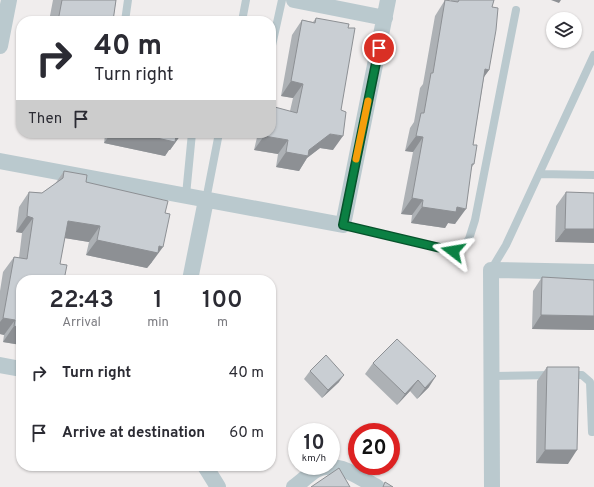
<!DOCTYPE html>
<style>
body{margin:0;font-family:Overpass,sans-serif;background:#f7f7f7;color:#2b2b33;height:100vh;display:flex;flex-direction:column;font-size:15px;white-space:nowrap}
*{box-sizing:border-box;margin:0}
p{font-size:13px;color:#7c7c81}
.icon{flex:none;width:22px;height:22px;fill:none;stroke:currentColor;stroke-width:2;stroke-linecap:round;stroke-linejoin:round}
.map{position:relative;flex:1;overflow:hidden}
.details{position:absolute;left:16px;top:275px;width:260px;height:196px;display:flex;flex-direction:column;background:#fff;border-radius:16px;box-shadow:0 1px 3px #0004}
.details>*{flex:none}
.top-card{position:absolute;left:16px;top:16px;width:260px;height:122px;border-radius:16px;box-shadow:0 1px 3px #0004;background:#fff;color:#2b2b33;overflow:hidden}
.tools{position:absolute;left:546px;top:12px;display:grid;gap:8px}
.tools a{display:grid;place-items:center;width:36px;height:36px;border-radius:50%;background:#fff;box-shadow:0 1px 3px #0004;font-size:20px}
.speed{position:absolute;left:288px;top:423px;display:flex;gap:8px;font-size:20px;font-weight:700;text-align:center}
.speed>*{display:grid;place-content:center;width:52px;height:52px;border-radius:50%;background:#fff;box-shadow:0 1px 3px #0004;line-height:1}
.speed small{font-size:10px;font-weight:400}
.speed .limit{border:6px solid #d22;background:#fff;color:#111}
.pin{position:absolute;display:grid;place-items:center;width:34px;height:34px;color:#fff;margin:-17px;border:2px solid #fff;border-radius:50%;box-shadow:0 1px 4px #0007}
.me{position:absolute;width:44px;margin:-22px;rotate:284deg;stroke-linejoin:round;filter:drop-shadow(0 0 3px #0008)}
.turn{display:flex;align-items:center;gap:14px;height:84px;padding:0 12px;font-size:18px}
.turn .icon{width:52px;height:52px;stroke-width:2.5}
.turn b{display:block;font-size:28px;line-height:34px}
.then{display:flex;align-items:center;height:38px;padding:0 12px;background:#0003;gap:8px;font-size:15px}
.eta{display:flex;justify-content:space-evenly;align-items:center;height:68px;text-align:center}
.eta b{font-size:24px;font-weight:600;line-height:28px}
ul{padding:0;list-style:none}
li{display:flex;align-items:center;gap:12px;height:60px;padding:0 12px}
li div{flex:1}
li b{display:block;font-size:15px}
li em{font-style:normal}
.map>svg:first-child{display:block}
</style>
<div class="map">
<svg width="594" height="487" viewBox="0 0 594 487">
<rect width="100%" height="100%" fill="#f0eded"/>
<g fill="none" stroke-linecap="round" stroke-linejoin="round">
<path stroke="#bac9ce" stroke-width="8" d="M125,21L128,0
M242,21L246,0
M271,50L282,0
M539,174L594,175
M186,195L192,133
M206,200L219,133
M343,225L453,251L462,248L469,239L475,220L516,10
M491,270L506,245L594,55
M569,375H582L590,382L592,432
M492,376L552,375"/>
<path stroke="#bac9ce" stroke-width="16" d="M294,0L385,18
M0,46L9,0
M0,161L343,225L388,0
M190,280L206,200
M0,365L21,369
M205,466L218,487
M294,487C301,482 308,475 316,470C336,459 360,478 377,487
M492,487L491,270L594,272"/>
</g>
<path fill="#adb1b5" d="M53,0H116L113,21H49Z
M445,0L451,1V0H494L492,7L489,70L484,77L473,145L474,164L472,167L455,224L448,223L445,228L411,223L412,215L401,214L413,152L405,151L410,128L414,122L420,88L423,84L435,16Z
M316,18L333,150L320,148L307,158L299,171L276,167L278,154L254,150L258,133H271L290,111L293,98L281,96L292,35L302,20L313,22Z
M94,133H181L180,136L170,150H169L165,156L104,143L105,135Z
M64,171L86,182L152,262L147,268L86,255L89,242L65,238L21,280V345L3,342L4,335L0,334V291L3,272L14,257L19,258L22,233L16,232L19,207L29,192L42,193L55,184Z
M566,192L594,193L555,242L556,206Z
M542,277L594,280V330L532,329L533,291Z
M397,339L429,387L417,399L410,391L397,405L365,374L373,363Z
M547,367L568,464L536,463L537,381Z
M310,371L339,382L322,398L304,379Z"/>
<path fill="#8d9094" d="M551,0H561L559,3Z
M485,69L489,70L478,85Z
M291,81L303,84L293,98L281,96Z
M94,133H107L105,135Z
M111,133H134L180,136L170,150H169L165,156L104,143Z
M330,134L343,136L333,150L320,148L307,158L299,171L276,167L286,152Z
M264,136L288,140L278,154L254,150Z
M416,136L423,137L413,152L405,151Z
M412,198L423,200L412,215L401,214Z
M422,207H457L466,209L455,224L448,223L445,228L411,223Z
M27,216L33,218L22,233L16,232Z
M68,221L100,226L89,242L58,237Z
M565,229H594V243L555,242Z
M97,240L159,246L163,247L152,262L147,268L86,255Z
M541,315L594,316V330L532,329Z
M3,318L15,320L4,335L0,334V322Z
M14,326L21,328V345L3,342Z
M344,375L339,382L322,398L328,390Z
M436,376L429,387L417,399L425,388Z
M418,380L410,391L397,405L405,394Z
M545,450H577L568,464L536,463Z"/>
<path fill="#c9ced3" stroke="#8d9094" d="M62,0H116L113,21H58Z
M445,0L458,2L459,0H494L492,7L498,8L496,30L489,70L485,69L473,145H477L474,164H472L466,209L457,207L456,212L422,207L423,200L412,198L423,137L416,136L421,113H424L431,73H433Z
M316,18L349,24L348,28H355L341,110L346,112L343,136L330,134L309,150L308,156L286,152L288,140L264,136L265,133H271V106L297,113L303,84L291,81L302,20L315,23Z
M134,133H181L180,136L176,135L175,142Z
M64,171L87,175L86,182L168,201L165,213L170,214L163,247L159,246L158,253L97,240L100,226L68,221L60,264L67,265L64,280H21V328L14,326L15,320L3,318L14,257L27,259L33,218L27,216L29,192L42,193L63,178Z
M566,192L594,193V229H565Z
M542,277L594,280V316L541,315Z
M397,339L436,376L425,388L418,380L405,394L373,363Z
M326,355L344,375L328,390L310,371Z
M547,367H579L577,450H545Z
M339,468L350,487H311Z
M385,482L393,487H383Z"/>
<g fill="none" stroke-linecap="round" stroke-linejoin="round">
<defs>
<path id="route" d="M379,48L343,225L453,251"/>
</defs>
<use href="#route" stroke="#07532c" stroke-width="10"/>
<use href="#route" stroke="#0b8043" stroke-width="7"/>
<path stroke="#f59e0b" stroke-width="7" d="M356,159L368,101"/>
</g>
</svg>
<div class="tools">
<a><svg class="icon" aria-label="layers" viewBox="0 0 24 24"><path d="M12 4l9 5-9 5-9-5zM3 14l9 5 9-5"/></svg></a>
</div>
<div class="speed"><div>10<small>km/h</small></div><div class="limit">20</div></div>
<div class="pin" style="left:379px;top:48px;background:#d93025"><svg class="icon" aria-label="arrive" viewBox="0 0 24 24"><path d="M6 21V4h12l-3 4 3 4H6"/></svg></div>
<svg class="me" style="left:453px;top:251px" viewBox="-20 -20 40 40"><path d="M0-17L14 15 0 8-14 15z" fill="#0b8043" stroke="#fff" stroke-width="4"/></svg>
<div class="top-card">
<div class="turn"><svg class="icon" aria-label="right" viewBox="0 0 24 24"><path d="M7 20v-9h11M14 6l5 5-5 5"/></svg><div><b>40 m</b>Turn right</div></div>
<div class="then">Then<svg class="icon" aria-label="arrive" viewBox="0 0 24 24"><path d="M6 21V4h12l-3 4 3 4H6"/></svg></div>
</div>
<section class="details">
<div class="eta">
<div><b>22:43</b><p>Arrival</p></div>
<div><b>1</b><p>min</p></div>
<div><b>100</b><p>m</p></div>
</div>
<ul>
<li><svg class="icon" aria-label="right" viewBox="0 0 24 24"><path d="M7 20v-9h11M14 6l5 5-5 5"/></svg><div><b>Turn right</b></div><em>40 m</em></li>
<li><svg class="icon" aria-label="arrive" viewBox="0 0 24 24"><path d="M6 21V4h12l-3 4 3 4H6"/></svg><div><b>Arrive at destination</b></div><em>60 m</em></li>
</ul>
</section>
</div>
